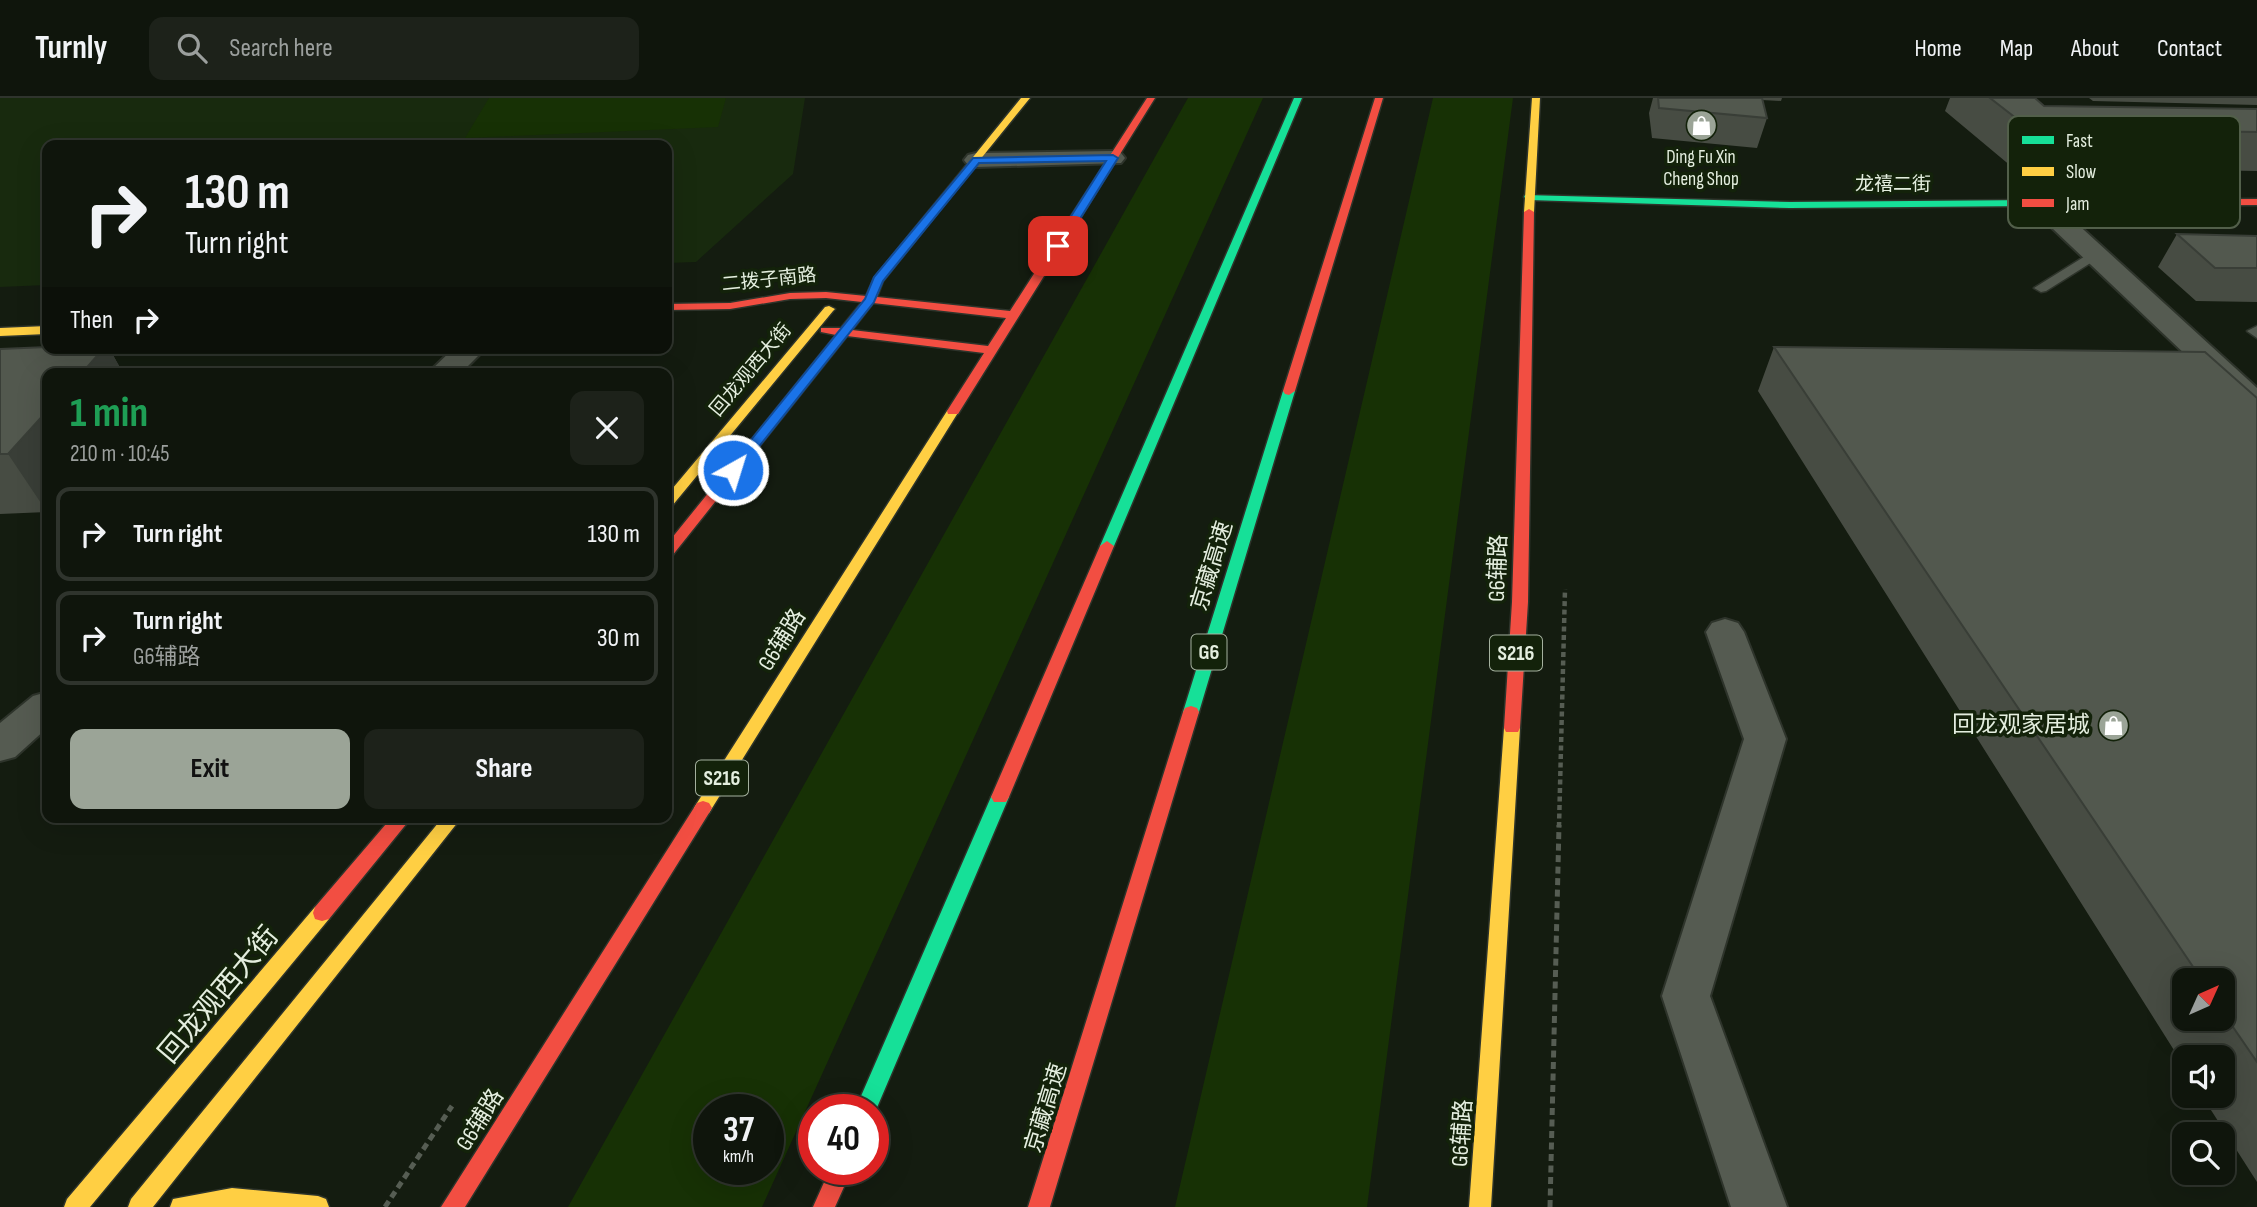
<!DOCTYPE html>
<meta charset="utf-8">
<style>
body{margin:0;font-family:"Sofia Sans Condensed","Noto Sans SC",sans-serif;background:#1d221a;color:#f1f3f6;height:100vh;display:flex;flex-direction:column;font-size:26px;white-space:nowrap}
*{box-sizing:border-box;margin:0}
p{font-size:23px;color:#9b9f9d}
.icon{flex:none;width:38px;height:38px;fill:none;stroke:currentColor;stroke-width:2;stroke-linecap:round;stroke-linejoin:round}
.map{position:relative;flex:1;overflow:hidden}
.side{position:absolute;left:42px;top:270px;width:630px;height:455px;display:flex;flex-direction:column;background:#0f150c;border-radius:14px;box-shadow:0 7px 28px #0002,0 0 0 2px #2f342d}
.side>*{flex:none}
.guide{position:absolute;left:42px;top:42px;width:630px;height:214px;border-radius:14px;box-shadow:0 7px 28px #0002,0 0 0 2px #2f342d;background:#0f150c;color:#f1f3f6;overflow:hidden}
.needle{width:46px;rotate:45deg}
.fabs{position:absolute;left:2172px;top:870px;display:grid;gap:14px}
.fabs a{display:grid;place-items:center;width:63px;height:63px;border-radius:14px;background:#0f150c;box-shadow:0 7px 28px #0002,0 0 0 2px #2f342d;font-size:35px}
.speed{position:absolute;left:693px;top:996px;display:flex;gap:14px;font-size:35px;font-weight:700;text-align:center}
.speed>*{display:grid;place-content:center;width:91px;height:91px;border-radius:50%;background:#0f150c;box-shadow:0 7px 28px #0002,0 0 0 2px #2f342d;line-height:1}
.speed small{font-size:18px;font-weight:400}
.speed .limit{border:10px solid #d22;background:#fff;color:#111}
.pin{position:absolute;display:grid;place-items:center;width:60px;height:60px;color:#fff;margin:-30px;border-radius:14px;box-shadow:0 4px 10px #0006}
.me{position:absolute;width:77px;margin:-38px;rotate:39deg;stroke-linejoin:round;filter:drop-shadow(0 0 5px #0008)}
.turn{display:flex;align-items:center;gap:24px;height:147px;padding:0 28px;font-size:32px}
.turn .icon{width:91px;height:91px;stroke-width:2.5}
.turn b{display:block;font-size:49px;line-height:60px}
.then{display:flex;align-items:center;height:66px;padding:0 28px;background:#0003;gap:14px;font-size:26px}
.round{display:grid;place-items:center;flex:none;width:74px;height:74px;border-radius:14px;background:#1d221a}
.overview{display:flex;align-items:center;justify-content:space-between;height:119px;padding:0 28px}
h1{font-size:42px;font-weight:700;line-height:52px;color:#1e9e55}
.action{display:flex;gap:14px;margin-top:auto;padding:14px 28px}
.action a{flex:1;height:80px;border-radius:14px;background:#9ba497;color:#111;font-size:28px;font-weight:700;line-height:80px;text-align:center}
.action a+a{background:#1d221a;color:#f1f3f6}
ul{padding:0;list-style:none}
li{display:flex;align-items:center;gap:21px;height:94px;margin:0 14px 10px;padding:0 14px;border:4px solid #2f342d;border-radius:14px}
li div{flex:1}
li b{display:block;font-size:26px}
li em{font-style:normal}
header{display:flex;align-items:center;gap:42px;box-sizing:border-box;height:98px;padding:0 35px;background:#0f150c;border-bottom:2px solid #2f342d}
header strong{font-size:33px}
nav{display:flex;gap:38px;margin-inline-start:auto;font-size:24px}
.search{width:490px;height:63px;background:#1d221a;display:flex;align-items:center;gap:18px;box-sizing:border-box;padding:0 24px;border-radius:14px;color:#9b9f9d;font-size:26px}
.map>svg:first-child{display:block}
</style>
<header>
<strong>Turnly</strong>
<div class="search"><svg class="icon" aria-label="search" viewBox="0 0 24 24"><circle cx="10" cy="10" r="6"/><path d="M15 15l6 6"/></svg>Search here</div>
<nav><a>Home</a><a>Map</a><a>About</a><a>Contact</a></nav>
</header>
<div class="map">
<svg width="2257" height="1109" viewBox="0 0 2257 1109">
<rect width="100%" height="100%" fill="#141c10"/>
<path fill="#182a0e" d="M0,0H805L793,76L696,164L667,165V47H47V187L0,189Z"/>
<path fill="#173105" fill-rule="evenodd" d="M489,0H726L718,29L465,40Z
M1188,0H1263L762,1109H568ZM709,1012H768V1071H709Z
M1433,0H1513L1367,1109H1175Z"/>
<g fill="none" stroke-linecap="round" stroke-linejoin="round">
<defs>
<path id="lane" d="M2095,152L2100,153L2102,156L2100,159L2046,193L2041,194L2034,190Z
M2257,228V240L2247,233Z"/>
<path id="street" d="M1113,53L1121,55L1125,60L1121,65L976,69L968,67L964,62L968,57L976,55Z
M2041,99L2050,101L2257,290V316L2246,314L2032,111L2029,106L2032,101Z
M454,250H486L461,275H428Z
M1725,521L1738,525L1744,534L1786,641L1710,898L1787,1109H1731L1662,898L1744,641L1706,534L1712,525Z
M47,594V630L15,659L0,663V625L33,598Z"/>
<path id="fast" d="M1294,0H1302L1114,448L1107,453L1102,451L1100,448Z
M1525,97L1790,104L2045,102L2050,105L2045,108L1790,110L1529,102L1524,99Z
M1289,289L1295,293L1199,614L1197,618H1185L1183,614L1283,293Z
M1000,692L1006,694L1009,699L873,1019V1012H855L991,699L994,694Z"/>
<path id="slow" d="M1021,0H1030L962,84H956V80Z
M1532,0H1540L1534,114L1529,117L1524,114Z
M829,208L835,211L833,213L672,408L667,409V397L825,209Z
M47,228V236L0,238V230Z
M953,309L959,313L709,715L703,717L697,715L694,710L697,705L947,313Z
M1512,624L1518,626L1520,630L1491,1109H1469L1504,630L1506,626Z
M443,719H462L153,1109H128L131,1101Z
M322,807L329,809L331,815L329,821L90,1109H64L67,1101L315,809Z
M232,1090L318,1098L326,1101L329,1109H170L173,1101Z"/>
<path id="jam" d="M1147,0H1155L958,316H948L947,313L984,255L847,238L672,458L667,459V446L836,237L821,234V230H841L862,204L826,200L790,201L730,211L667,212V206L730,205L790,195L826,194L866,198L874,180L956,80L959,79L964,82L883,183L877,199L1010,213ZM873,205L1006,220L988,248L852,232Z
M1375,0H1383L1295,293L1289,297L1285,296L1283,293Z
M2257,101V107L2045,108L2040,105L2045,102Z
M1529,111L1534,114L1528,504L1520,630L1518,634H1506L1504,630L1512,504L1524,114Z
M1107,443L1114,448L1009,699L1006,704H994L991,699L1100,448Z
M1191,608L1197,610L1199,614L1050,1109H1028L1183,614L1185,610Z
M703,703L709,705L712,710L709,715L465,1109H441L697,705Z
M392,719H412L329,821L322,823L315,821L313,815L315,809Z
M830,1071H852L835,1109H813Z"/>
</defs>
<use href="#lane" stroke="#2e342b" stroke-width="3"/>
<use href="#street" stroke="#2e342b" stroke-width="4"/>
<use href="#fast" stroke="#2e342b" stroke-width="3"/>
<use href="#slow" stroke="#2e342b" stroke-width="3"/>
<use href="#jam" stroke="#2e342b" stroke-width="3"/>
<path stroke="#565d53" stroke-width="4.5" stroke-dasharray="5 3.5" stroke-linecap="butt" d="M1559,729L1565,491"/>
<path stroke="#565d53" stroke-width="5" stroke-dasharray="7 4.5" stroke-linecap="butt" d="M385,1109L452,1008
M1550,1109L1559,727"/>
<use href="#lane" fill="#555b51" fill-rule="evenodd"/>
<use href="#street" fill="#555b51" fill-rule="evenodd"/>
<use href="#fast" fill="#16e098" fill-rule="evenodd"/>
<use href="#slow" fill="#ffcf43" fill-rule="evenodd"/>
<use href="#jam" fill="#f24e42" fill-rule="evenodd"/>
</g>
<path fill="#474c43" fill-rule="evenodd" d="M1653,0H1782L1781,3L1762,2L1767,20L1757,50L1652,40L1649,15Z
M1950,0H2035L2044,8L2257,11V73L2012,69L1945,13Z
M2089,0H2257V7L2093,3Z
M2177,136L2257,138V204L2196,203L2158,169Z
M1774,249L2257,300V1084L2202,998H2222V959H2184V968L1758,293ZM2184,882H2222V920H2184Z
M109,250L123,275L47,414L0,416V251Z"/>
<path fill="#393e37" d="M104,250H109L123,275H82Z
M47,313V414L8,356Z"/>
<path fill="#52584e" stroke="#393e37" stroke-width="2" d="M1658,0H1762L1767,20L1659,10Z
M1990,0H2035L2044,8L2257,11V34L2030,31Z
M2177,136L2257,138V170H2215Z
M47,249V250H104L82,275H47V313L8,356H0V251Z
M1774,249L2205,254L2257,300V964L2222,913V882H2202Z"/>
<path fill="#1a73e8" stroke="#114b97" stroke-width="2" d="M1113,57L1118,60L1063,148L1058,151L1052,148L1106,63L979,65L883,183L874,204L738,375H729V369L865,201L874,179L973,60Z"/>
<defs>
<symbol id="shop-disc" viewBox="-11 -11 22 22"><circle r="9.5" fill="#9ba497" stroke="#13220a"/><path d="M-5-2.5h2.3a2.7 3.5 0 0 1 5.4 0H5L5.5 6h-11ZM-1.5-2.5h3a1.5 2.3 0 0 0-3 0Z" fill="#fff"/></symbol>
</defs>
<g fill-rule="evenodd">
<use href="#shop-disc" x="1684" y="10" width="35" height="35"/>
<use href="#shop-disc" x="2096" y="610" width="35" height="35"/>
</g>
<g text-anchor="middle" dominant-baseline="central" stroke-width="7" stroke-linejoin="round" paint-order="stroke">
<g font-size="19" fill="#e4eedf" stroke="#13220a">
<text x="1701" y="59">Ding Fu Xin<tspan x="1701" dy="22">Cheng Shop</tspan></text>
</g>
<g font-size="19" fill="#e4eedf" stroke="#13220a">
<text x="1893" y="86">龙禧二街</text>
<text transform="translate(769 182) rotate(-6)">二拨子南路</text>
<text transform="translate(751 272) rotate(-50)">回龙观西大街</text>
</g>
<g fill="#13220a" stroke="#a5b19f" stroke-width="2">
<rect x="1191.5" y="536.5" width="35" height="35" rx="5"/>
<rect x="1490" y="537.5" width="52" height="35" rx="5"/>
<rect x="696" y="662.5" width="52" height="35" rx="5"/>
</g>
<g font-size="21" font-weight="bold" fill="#e4eedf">
<text x="1209" y="554">G6</text>
<text x="1516" y="555">S216</text>
<text x="722" y="680">S216</text>
</g>
<g font-size="23" fill="#e4eedf" stroke="#13220a">
<text transform="translate(1212 468) rotate(-73)">京藏高速</text>
<text transform="translate(1498 470) rotate(-88)">G6辅路</text>
<text transform="translate(782 542) rotate(-58)">G6辅路</text>
<text transform="translate(1046 1010) rotate(-73)">京藏高速</text>
<text transform="translate(480 1022) rotate(-58)">G6辅路</text>
<text transform="translate(1462 1035) rotate(-86)">G6辅路</text>
</g>
<g font-size="23" fill="#e4eedf" stroke="#13220a" text-anchor="end">
<text x="2090" y="627">回龙观家居城</text>
</g>
<g font-size="28" fill="#e4eedf" stroke="#13220a">
<text transform="translate(219 897) rotate(-50)">回龙观西大街</text>
</g>
</g>
<rect x="2008" y="18" width="232" height="112" rx="10" fill="#13220a" stroke="#525f4a" stroke-width="2"/>
<rect x="2022" y="38" width="32" height="8" fill="#16e098"/>
<rect x="2022" y="69" width="32" height="9" fill="#ffcf43"/>
<rect x="2022" y="101" width="32" height="8" fill="#f24e42"/>
<g font-size="19" fill="#e4eedf">
<text x="2066" y="49">Fast</text>
<text x="2066" y="80">Slow</text>
<text x="2066" y="112">Jam</text>
</g>
</svg>
<div class="fabs">
<a><svg class="needle" viewBox="-14 -14 28 28"><path d="M0-13l5 13h-10z" fill="#e53935"/><path d="M0 13l5-13h-10z" fill="#9b9f9d"/></svg></a>
<a><svg class="icon" aria-label="sound" viewBox="0 0 24 24"><path d="M4 9h4l5-4v14l-5-4H4zM17 9q2 3 0 6"/></svg></a>
<a><svg class="icon" aria-label="search" viewBox="0 0 24 24"><circle cx="10" cy="10" r="6"/><path d="M15 15l6 6"/></svg></a>
</div>
<div class="speed"><div>37<small>km/h</small></div><div class="limit">40</div></div>
<div class="pin" style="left:1058px;top:148px;background:#d93025"><svg class="icon" aria-label="arrive" viewBox="0 0 24 24"><path d="M6 21V4h12l-3 4 3 4H6"/></svg></div>
<svg class="me" style="left:733px;top:372px" viewBox="-20 -20 40 40"><circle r="17" fill="#1a73e8" stroke="#fff" stroke-width="3"/><path d="M0-11L8 9 0 5-8 9z" fill="#fff"/></svg>
<div class="guide">
<div class="turn"><svg class="icon" aria-label="right" viewBox="0 0 24 24"><path d="M7 20v-9h11M14 6l5 5-5 5"/></svg><div><b>130 m</b>Turn right</div></div>
<div class="then">Then<svg class="icon" aria-label="right" viewBox="0 0 24 24"><path d="M7 20v-9h11M14 6l5 5-5 5"/></svg></div>
</div>
<section class="side">
<div class="overview"><div><h1>1 min</h1><p>210 m · 10:45</p></div><a class="round"><svg class="icon" aria-label="close" viewBox="0 0 24 24"><path d="M6 6l12 12M18 6L6 18"/></svg></a></div>
<ul>
<li><svg class="icon" aria-label="right" viewBox="0 0 24 24"><path d="M7 20v-9h11M14 6l5 5-5 5"/></svg><div><b>Turn right</b></div><em>130 m</em></li>
<li><svg class="icon" aria-label="right" viewBox="0 0 24 24"><path d="M7 20v-9h11M14 6l5 5-5 5"/></svg><div><b>Turn right</b><p>G6辅路</p></div><em>30 m</em></li>
</ul>
<div class="action"><a>Exit</a><a>Share</a></div>
</section>
</div>
